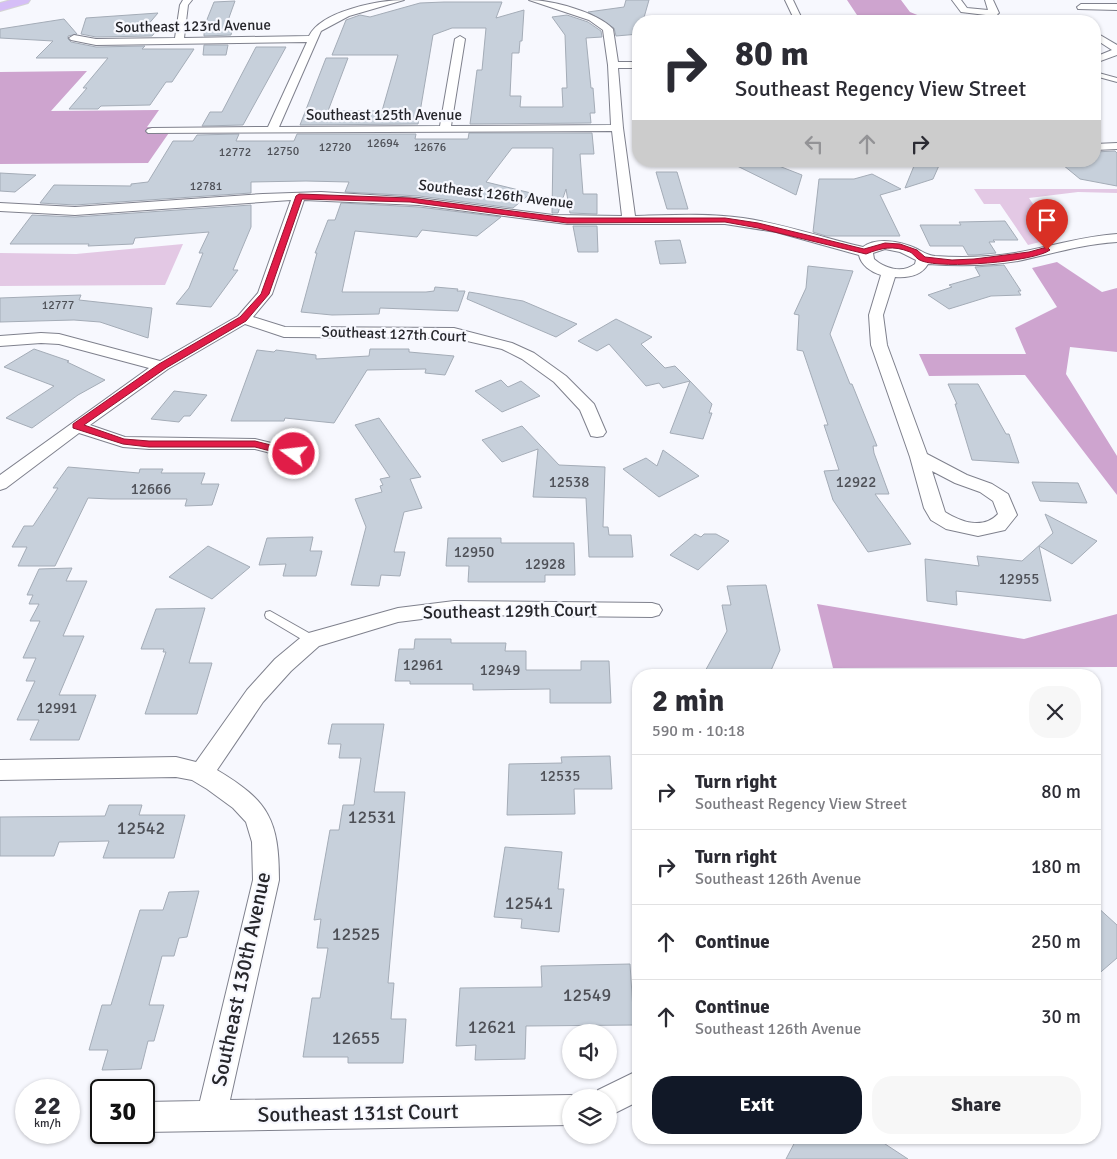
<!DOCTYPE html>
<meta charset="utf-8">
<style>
body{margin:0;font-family:Signika,sans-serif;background:#f7f7f7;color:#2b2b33;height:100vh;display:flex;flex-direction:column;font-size:19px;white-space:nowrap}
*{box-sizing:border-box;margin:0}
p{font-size:16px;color:#7c7c81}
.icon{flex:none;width:28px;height:28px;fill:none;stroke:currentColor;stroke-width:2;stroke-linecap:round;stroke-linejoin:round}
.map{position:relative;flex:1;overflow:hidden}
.side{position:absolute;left:632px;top:669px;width:469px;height:475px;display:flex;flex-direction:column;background:#fff;border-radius:20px;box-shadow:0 1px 4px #0004}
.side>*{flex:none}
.banner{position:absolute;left:632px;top:15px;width:469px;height:152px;border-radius:20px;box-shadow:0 1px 4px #0004;background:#fff;color:#2b2b33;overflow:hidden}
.tools{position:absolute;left:562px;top:1024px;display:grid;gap:10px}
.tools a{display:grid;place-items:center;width:55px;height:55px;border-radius:50%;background:#fff;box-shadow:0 1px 4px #0004;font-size:25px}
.speed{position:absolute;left:15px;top:1079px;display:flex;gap:10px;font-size:25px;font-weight:700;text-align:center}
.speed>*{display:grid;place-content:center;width:65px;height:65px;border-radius:50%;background:#fff;box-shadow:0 1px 4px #0004;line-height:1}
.speed small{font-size:12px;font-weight:400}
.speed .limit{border:2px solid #111;border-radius:8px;background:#fff;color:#111}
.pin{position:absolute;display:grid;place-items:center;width:42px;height:42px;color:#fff;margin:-51px -21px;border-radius:50% 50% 50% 0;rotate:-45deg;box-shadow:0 0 5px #0007}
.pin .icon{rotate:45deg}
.me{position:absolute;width:55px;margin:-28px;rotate:285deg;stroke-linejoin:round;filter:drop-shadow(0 0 4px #0008)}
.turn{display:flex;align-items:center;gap:18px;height:105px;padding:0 20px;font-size:22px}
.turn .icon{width:65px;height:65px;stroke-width:2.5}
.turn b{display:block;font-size:35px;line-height:42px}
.lanes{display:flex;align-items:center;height:48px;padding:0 20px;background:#0003;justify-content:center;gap:25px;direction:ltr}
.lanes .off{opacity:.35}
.round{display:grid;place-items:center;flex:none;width:52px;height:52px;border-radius:20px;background:#f7f7f7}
.headline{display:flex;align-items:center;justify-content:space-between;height:85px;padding:0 20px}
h1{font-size:30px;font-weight:800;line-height:38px}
.button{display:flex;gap:10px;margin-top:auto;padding:10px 20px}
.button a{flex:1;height:58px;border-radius:20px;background:#111827;color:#fff;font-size:20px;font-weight:800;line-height:58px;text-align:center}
.button a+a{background:#f7f7f7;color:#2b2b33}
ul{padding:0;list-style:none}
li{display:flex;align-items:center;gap:15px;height:75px;padding:0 20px;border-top:1px solid #e1e1e2}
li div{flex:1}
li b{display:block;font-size:19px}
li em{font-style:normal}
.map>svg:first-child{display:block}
</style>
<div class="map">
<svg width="1117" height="1159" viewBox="0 0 1117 1159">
<rect width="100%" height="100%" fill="#f7f8fe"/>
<path fill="#e3c8e4" d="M974,189H1117V193L1078,192L1029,198L1056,238L1028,245L1000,204H984Z
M183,244L165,285L0,286V253L76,254Z"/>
<path fill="#cea4cf" d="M847,0H901L910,12L932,21H861Z
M87,71L51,111L159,110L147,127H173L148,163L0,164V72Z
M1057,262L1102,292L1117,288V352L1070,347L1066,374L1117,456V495L1025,375L929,376L919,354H1026L1015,328L1057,307L1032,268Z
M817,604L1024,639L1117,614V667L833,668Z"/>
<path fill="#c7d0db" stroke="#a4acb7" d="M626,0H649L643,21H639V34L616,36L614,28L588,12L624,7Z
M235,1L226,26H233L231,35L204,36V27L214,2Z
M444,2H502L496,18L524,10L522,41H520L519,53H512L510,96H521L520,107H563L562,88H567L565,35L552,17L567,15L588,22L601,31L602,37L586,38L591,88H593L595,113H590L591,123L470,124L477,70H482L486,28H452L433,35L418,124L300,125L326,58H348L328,111H382L398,55H332L346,20L360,15L370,17L420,3Z
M158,13L146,27H160L152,36L96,37L81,34L86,18Z
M64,19L77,34L68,36V39L71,42L96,47L145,46L142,49H194L172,82H166L150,105L101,106L98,109H69L87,88H83L108,58H36L53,41L0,38V29Z
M204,45H228L226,55H203Z
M256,47H286L243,125L202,126L210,112H222Z
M469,133H592L594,154H580L583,194H597V214L570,213L566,189L558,213H552L553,148H512L486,182L531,193L513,208L419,196L345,192L349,182L306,181L251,182V193L75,205L40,203L54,185L131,186V184L148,182L173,141H193L197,135L239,134L236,141H294L297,134H416L415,139H468Z
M1115,151L1117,153V186L1080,179L1063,165L1095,161V152Z
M727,161H766L802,175L796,195Z
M916,161H941L933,179L905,188Z
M656,172H677L688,209H667Z
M0,173L36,175L15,192L0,191Z
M872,174L901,189L880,195L900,236H826L813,232L819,179H854Z
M341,203L419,207L501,217L477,236L422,230L417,237L355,231L342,292H426L434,291L435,287L458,289L457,291H465L458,311L380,308L379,314L332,315L301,312L317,253H315L328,220H335Z
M251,205V227L233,270H238L211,307L176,304L189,288L203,253H199L209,232L135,238L133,244L88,246L89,244H10L32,215L75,217Z
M1005,221L1018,240H993L995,242H989L996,253L975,255H968L963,246H930L920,225H961L959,222Z
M573,226H597L598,252H578Z
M680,240L686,263L660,264L655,241Z
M1004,265L1021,291H1018L1021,295L991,296L949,309L928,295L952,287L949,285L980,276L975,267Z
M808,266L853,271L830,334L850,384H852L877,446H873L874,453L889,494H875L911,544L868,552L833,500L824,471L839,470L824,425H828L803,351L797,350L799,315L794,314L806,288Z
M469,292L523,301L577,324L556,337L467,299Z
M81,295L79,300L152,308L148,338L100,322L74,320L0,322V298Z
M616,319L652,337L641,344L665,368L675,366L690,381L663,388L659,383L646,386L609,344L597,351L578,341Z
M34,349L69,361L67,362L105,380L78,395L32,428L6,418L54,386L4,367Z
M370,349H409V352L454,356L445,375L425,373L426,369L367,370L334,423L285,418L284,421H231L257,350L274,352L276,350L316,355V359L369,356Z
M501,380L508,387L521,381L540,396L502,412L475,391Z
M690,381L712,404L709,413H712L703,439L670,433Z
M948,384H978L1006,434H1009L1019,463L972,460L955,404H957Z
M174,391L207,395L190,416H184L179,422L151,419Z
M379,418L421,477L410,479L422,508L404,512L394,552H405L400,576L381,575L379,586L351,585L366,527L355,499L382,492L380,486L383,485L380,479L390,477L355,425Z
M522,426L559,465L605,467L603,527H608L609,535H631L633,557H589L586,498L533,497L538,449L502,462L482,440Z
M663,450L699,476L659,497L623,469L646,458L657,466Z
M68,467L139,473L140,469H163L161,473H205L201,484H219L212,505L185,506L187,499H111L88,498L55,566H18L27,547H12L24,526H33L58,488H53Z
M1032,482L1078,483L1087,503L1040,501Z
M1045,514L1097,541L1072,564L1039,546L1051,601L956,591L957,605L927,601L925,559L979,566L977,556L1022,561L1053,533Z
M695,534L701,537L704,534H716L729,541L698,570L670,555Z
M313,537L310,551H322L316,576H283L286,564L259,565L267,538Z
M448,538H501V543H574L575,575H545V582H468L469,566H446Z
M208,546L250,567L212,599L169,577Z
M72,568L66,581H87L63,636H84L59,695H96L79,740H30L39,720H17L35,681H26L36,658H23L40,621H30L39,604H29L33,595H27L39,569Z
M766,585L780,650L769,675H703L727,631L722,605H731L727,586Z
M205,608L189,663H212L197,714H145L166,652H163L164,649H141L156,609Z
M415,639H451V643H506L505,651H526V670H581V661H609L611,703H550V689L473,690V684H410V681H395L399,649H414Z
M332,724H384L374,792H405L388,983H394L391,1019H406L403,1063H348V1057H303L312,998H320L328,948H317L321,919L314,920L330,830H339L343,805H354L361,758H339L341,744H328Z
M610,756L612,789H574L575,814L507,815L509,764L562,763L561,757Z
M109,805H142L139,815H185L174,858H103L109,841L59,842L54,856H0V817L105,816Z
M505,847L562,852L558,889H564L559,932L521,928L522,919L494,917Z
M199,891L187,937L179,938L174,956H162L149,1005H164L154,1041H148L141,1069L102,1070L108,1050H89L102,1005H111L140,910H163L169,892Z
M1095,905L1117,925V958L1095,977Z
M630,964L634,1025L526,1026L525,1059L475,1060L476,1045L456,1046L460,988L542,987L541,966Z
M797,1138H876L908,1159H786Z"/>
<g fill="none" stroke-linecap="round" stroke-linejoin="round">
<defs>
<path id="lane" d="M992,12H996L1001,21H997Z
M1095,72L1117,78V82L1095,76Z
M270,611L316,637L317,640L316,643H308L266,618L265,615L266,612Z"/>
<path id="street" d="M183,0H192L188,5L184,38L309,36C321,11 379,0 404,0L349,16L321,31L279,127L440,126L455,39L460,36L465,39L451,126L611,125L608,65L603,30L589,20L529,0C552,0 597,12 613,29L618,62H639V68H618L623,128L635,216C671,215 707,213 743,218C784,224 823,238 863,247C876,237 900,241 915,248C922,251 926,255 935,256C962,258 989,257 1015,253C1050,247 1082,236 1117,234V242C1083,244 1051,254 1018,261C988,266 958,266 928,264C921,276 908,278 895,277L883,315L887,345L927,454L967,475L992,484L1008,494L1017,515L1005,530L978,536L946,529L931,520L924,508L910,457L871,345L869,315L881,275C871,272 861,265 859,255L776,232L725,224H567L419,205L304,200L272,294L253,317L285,327L454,328L512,343L534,353L566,376L594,404L606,432L603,436L597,437L591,436L580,410L554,382L522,359L502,349L454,338L284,337L245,324L168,369L90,425L125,437L255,439L300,450L303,454L300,458L294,459L255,449H149L123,447L79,433L6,488L0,490V475L149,368L59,344L41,343L0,346V336L41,333L59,334L160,361L238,316L258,293L291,200L75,215L0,211V203L75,207L263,194L321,192L419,198L553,215L622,216L612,131L148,133L146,131L148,129L152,128L268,127L307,42L96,45L71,40L69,38L74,35L96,39L175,38L180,5ZM885,249L900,252L916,260L915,264C902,274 884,268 874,259L873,253ZM932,471L955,483L980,492L993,501L998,514C983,530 961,522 945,512Z
M785,0H793L803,21H795Z
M952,0H961L967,8L988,10L985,0H993L999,13L994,16L961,12Z
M1081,4H1117V10L1078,9L1077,7Z
M1095,32L1117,45V55L1095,63V57L1112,50L1095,39Z
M1117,143V149L1095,150V144Z
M454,601L652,603L659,605L662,610L659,615L652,617L454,615L398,622L319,646L291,671L263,702L217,770C269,801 279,820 279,880L230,1100L571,1095L577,1098H571V1125L144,1132V1102L200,1101L253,880L252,842L246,822L233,808L207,789L192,780L176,777L0,780V760L176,757L196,762L247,690L275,659L305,634L398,608Z
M639,1070V1101L609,1116V1098H595L598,1090Z"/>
<path id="primary" d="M11,0H30L28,3L0,11V3Z"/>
</defs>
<use href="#lane" stroke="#7f818d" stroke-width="2"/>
<use href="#street" stroke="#7f818d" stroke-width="2"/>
<use href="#primary" stroke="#d4d4d5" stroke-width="2"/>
<use href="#lane" fill="#fff" fill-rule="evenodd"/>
<use href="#street" fill="#fff" fill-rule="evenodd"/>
<use href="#primary" fill="#d5bef7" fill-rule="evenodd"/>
</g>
<path fill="#e11d48" stroke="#92132f" d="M299,194L410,198L567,218H725L758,223L864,249L885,243L900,244L917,250L925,257L952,260L974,259L1029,252L1047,247L1050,250C1034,262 942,269 922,261C917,260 914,254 910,252C893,245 881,248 866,254L758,228L725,222L567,223L410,202L302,199L269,294L246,321L166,368L84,425L124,439L149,441H255L298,452V457H294L255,447H149L123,444L73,428V424L159,364L240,317L261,294L296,196Z"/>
<g text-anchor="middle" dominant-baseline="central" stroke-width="4.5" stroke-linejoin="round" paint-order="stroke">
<g font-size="12" fill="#4e5057">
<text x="383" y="143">12694</text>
<text x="335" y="147">12720</text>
<text x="430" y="147">12676</text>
<text x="283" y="151">12750</text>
<text x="235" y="152">12772</text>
<text x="206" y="186">12781</text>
<text x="58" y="305">12777</text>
</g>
<g font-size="15" fill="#26262b" stroke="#f7f8fe">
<text transform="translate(193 26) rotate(-1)">Southeast 123rd Avenue</text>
<text x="384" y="115">Southeast 125th Avenue</text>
<text transform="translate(496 194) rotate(7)">Southeast 126th Avenue</text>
<text transform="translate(394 334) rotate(2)">Southeast 127th Court</text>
</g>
<g font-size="15" fill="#4e5057">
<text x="569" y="482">12538</text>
<text x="856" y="482">12922</text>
<text x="151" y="489">12666</text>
<text x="474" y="552">12950</text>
<text x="545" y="564">12928</text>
<text x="1019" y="579">12955</text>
<text x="423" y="665">12961</text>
<text x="500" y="670">12949</text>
<text x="57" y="708">12991</text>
<text x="560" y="776">12535</text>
</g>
<g font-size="18" fill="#26262b" stroke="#f7f8fe">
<text transform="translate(510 611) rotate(-1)">Southeast 129th Court</text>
</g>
<g font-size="18" fill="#4e5057">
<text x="372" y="817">12531</text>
<text x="141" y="828">12542</text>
<text x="529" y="903">12541</text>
<text x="356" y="934">12525</text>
<text x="587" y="995">12549</text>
<text x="492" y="1027">12621</text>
<text x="356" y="1038">12655</text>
</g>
<g font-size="21" fill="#26262b" stroke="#f7f8fe">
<text transform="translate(241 979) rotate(-78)">Southeast 130th Avenue</text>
<text transform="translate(358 1113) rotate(-1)">Southeast 131st Court</text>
</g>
</g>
</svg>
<div class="tools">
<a><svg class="icon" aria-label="sound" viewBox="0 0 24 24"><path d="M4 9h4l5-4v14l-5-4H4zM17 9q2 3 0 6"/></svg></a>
<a><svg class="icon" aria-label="layers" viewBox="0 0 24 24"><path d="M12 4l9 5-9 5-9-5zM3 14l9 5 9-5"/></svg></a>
</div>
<div class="speed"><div>22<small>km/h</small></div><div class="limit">30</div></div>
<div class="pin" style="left:1047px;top:250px;background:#d93025"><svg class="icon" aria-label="arrive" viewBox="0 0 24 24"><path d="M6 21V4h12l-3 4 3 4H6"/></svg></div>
<svg class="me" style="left:294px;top:454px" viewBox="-20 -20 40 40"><circle r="17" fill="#e11d48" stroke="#fff" stroke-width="3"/><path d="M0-11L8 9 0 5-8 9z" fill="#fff"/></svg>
<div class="banner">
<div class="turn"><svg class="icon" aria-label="right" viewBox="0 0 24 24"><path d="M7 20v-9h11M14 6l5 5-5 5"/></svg><div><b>80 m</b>Southeast Regency View Street</div></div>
<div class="lanes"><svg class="icon off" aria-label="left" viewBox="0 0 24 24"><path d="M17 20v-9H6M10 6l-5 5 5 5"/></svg><svg class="icon off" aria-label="ahead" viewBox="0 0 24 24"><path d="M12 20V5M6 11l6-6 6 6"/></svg><svg class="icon" aria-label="right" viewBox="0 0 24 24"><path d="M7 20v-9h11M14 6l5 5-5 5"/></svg></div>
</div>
<section class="side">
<div class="headline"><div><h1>2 min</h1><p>590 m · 10:18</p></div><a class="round"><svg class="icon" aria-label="close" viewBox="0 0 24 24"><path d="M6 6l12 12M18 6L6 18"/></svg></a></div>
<ul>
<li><svg class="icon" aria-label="right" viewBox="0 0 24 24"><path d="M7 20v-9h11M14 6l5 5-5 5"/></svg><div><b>Turn right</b><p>Southeast Regency View Street</p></div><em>80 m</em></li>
<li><svg class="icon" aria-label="right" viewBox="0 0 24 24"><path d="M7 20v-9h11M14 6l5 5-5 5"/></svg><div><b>Turn right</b><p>Southeast 126th Avenue</p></div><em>180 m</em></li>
<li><svg class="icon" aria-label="ahead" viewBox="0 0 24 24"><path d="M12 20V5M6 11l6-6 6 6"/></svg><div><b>Continue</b></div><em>250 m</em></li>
<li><svg class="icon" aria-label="ahead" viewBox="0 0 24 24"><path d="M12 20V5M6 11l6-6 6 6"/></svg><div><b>Continue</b><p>Southeast 126th Avenue</p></div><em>30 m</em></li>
</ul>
<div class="button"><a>Exit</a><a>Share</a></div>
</section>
</div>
